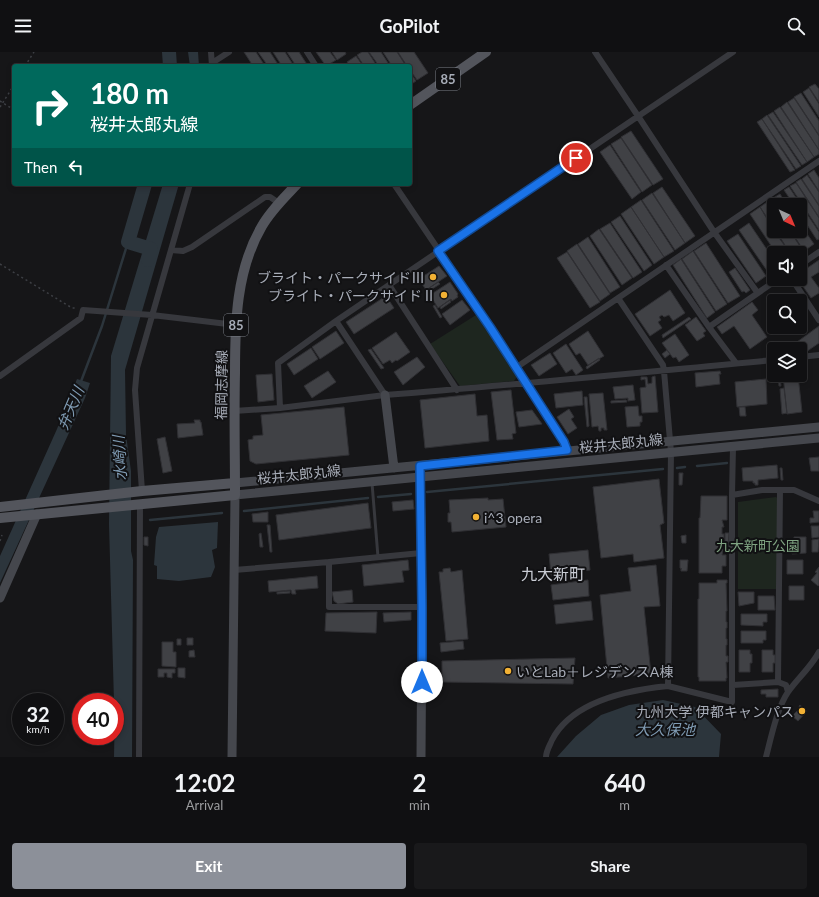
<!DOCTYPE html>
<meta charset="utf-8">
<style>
body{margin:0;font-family:Lato,"Noto Sans JP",sans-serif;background:#19191b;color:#f1f3f6;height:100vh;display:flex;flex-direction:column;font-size:15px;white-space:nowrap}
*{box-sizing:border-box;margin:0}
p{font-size:13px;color:#9c9d9f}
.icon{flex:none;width:22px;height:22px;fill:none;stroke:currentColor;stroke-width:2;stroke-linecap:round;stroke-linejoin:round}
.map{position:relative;height:705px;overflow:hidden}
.side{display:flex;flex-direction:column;background:#101012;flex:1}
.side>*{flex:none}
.hud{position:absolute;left:12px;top:12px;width:400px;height:122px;border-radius:4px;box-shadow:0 2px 6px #0003,0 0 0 1px #303032;background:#00695c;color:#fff;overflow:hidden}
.needle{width:26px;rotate:136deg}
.tools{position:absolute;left:767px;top:146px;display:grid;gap:8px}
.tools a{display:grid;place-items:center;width:40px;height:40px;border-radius:4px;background:#101012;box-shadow:0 2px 6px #0003,0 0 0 1px #303032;font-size:20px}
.speed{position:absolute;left:12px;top:641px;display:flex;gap:8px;font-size:20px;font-weight:700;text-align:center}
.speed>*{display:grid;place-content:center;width:52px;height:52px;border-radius:50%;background:#101012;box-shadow:0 2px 6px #0003,0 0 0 1px #303032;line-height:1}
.speed small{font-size:10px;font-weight:400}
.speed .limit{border:6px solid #d22;background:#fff;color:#111}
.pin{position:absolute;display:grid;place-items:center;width:34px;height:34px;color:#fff;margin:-17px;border:2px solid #fff;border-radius:50%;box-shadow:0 1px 4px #0007}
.me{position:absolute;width:44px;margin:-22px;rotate:0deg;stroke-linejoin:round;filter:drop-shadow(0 0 3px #0008)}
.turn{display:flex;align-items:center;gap:14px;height:84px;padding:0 12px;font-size:18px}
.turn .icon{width:52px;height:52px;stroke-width:2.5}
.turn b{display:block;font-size:28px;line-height:34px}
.then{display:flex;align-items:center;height:38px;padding:0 12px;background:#0003;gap:8px;font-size:15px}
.eta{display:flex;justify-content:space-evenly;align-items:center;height:68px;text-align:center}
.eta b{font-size:24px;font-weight:700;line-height:28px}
.action{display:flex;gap:8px;margin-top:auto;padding:8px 12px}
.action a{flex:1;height:46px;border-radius:4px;background:#8c9099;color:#fff;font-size:16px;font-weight:700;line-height:46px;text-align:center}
.action a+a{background:#19191b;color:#f1f3f6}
header{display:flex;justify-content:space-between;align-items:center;height:52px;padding:0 12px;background:#101012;font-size:18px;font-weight:700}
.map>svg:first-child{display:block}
</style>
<header><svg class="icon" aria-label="menu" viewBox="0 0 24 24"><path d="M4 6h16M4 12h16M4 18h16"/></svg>GoPilot<svg class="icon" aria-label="search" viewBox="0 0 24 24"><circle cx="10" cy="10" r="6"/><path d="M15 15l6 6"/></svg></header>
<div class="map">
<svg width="819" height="705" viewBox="0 0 819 705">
<rect width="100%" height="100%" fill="#161618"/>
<path fill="#1e261f" d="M476,263L518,323L514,329L460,334L430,292Z
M776,445L778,447L777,537H738V450Z"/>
<path fill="#2c353c" d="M188,0H198L199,14H190Z
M163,132H179L125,318L126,383L131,419V499L133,508L132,705H114L115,650H114L109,472L111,304Z
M77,327L90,331L85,346L0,531V504L57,377Z
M218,470L217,496L212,498L215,515L211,525L179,529L157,527V514L154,513L156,485L159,475Z
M663,648L695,655L721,682L719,705H557L576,684L601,663L629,653Z"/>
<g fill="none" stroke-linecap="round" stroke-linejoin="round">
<path stroke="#2c353c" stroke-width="2.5" d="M80,332L102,274L128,190
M697,414L727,411
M677,416L685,415
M427,440L663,417
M378,445L411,442
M244,459L368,446
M150,468L222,461"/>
<path stroke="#2c353c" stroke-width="14" d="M169,0L170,14
M145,132L128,190L151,197L148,208"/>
</g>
<path fill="#404145" stroke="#303034" d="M244,0H256L265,14H253Z
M258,0H270L279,14H268Z
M273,0H285L294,14H282Z
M287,0H299L308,14H296Z
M316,0H330L336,8L326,14Z
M332,0H345L346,2L337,8Z
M362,0H368L377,14H364L357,3Z
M369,0H381L390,14H379Z
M383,0H397L406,14H392Z
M398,0H414L428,21L417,28L410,18V14H407Z
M356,4L363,14H350L347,10Z
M410,20L416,29L410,33Z
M815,32L819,37V50L809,35Z
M809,36L819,52V65L803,40Z
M801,41L819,69V83L794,45Z
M794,46L819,84V98L788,50Z
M787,50L819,98V102L814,105L781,55Z
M780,55L814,105L807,110L774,59Z
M773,60L807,110L802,113L768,63Z
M767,63L801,114L796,117L762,67Z
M762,67L795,118L790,120L757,70Z
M631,79L663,127L653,133L621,85Z
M621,86L652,133L642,140L611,92Z
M610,93L641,140L632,147L600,100Z
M814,118L819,126V139L808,122Z
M807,123L819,140V153L802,127Z
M801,127L819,154V165L796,130Z
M796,131L819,166V178L790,134Z
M662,135L695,184L685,191L653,141Z
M789,135L819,180V187L817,188L800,162V153H794L784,138Z
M652,141L685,191L675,198L642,148Z
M780,142L787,153H774V154L770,148Z
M641,148L674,199L664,205L631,155Z
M770,148L774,155V176L760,155Z
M631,155L664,205L654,212L621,162Z
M760,155L774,179L790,201H776L750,162Z
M620,164L652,213L644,219L611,170Z
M610,171L642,220L633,226L600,177Z
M749,171L774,208V220L770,223L739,178Z
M800,172L814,192L804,199L791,179H800Z
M599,177L632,226L622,233L590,184Z
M776,179H790L803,199L800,201H790Z
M738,182L766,224L756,231L727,189Z
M588,185L620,235L610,241L578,192Z
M706,191L740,244L728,251L694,199Z
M577,192L610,242L600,249L567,199Z
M693,199L727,252L716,259L682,207Z
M567,200L600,250L590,256L557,206Z
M681,207L715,260L707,266L673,213Z
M819,208V220L811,225L819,236V241L811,246L798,227H800V221Z
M439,214L447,224L426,238L419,227Z
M735,216L750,238L746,241L744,239L742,240L729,220Z
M438,230L440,232L429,239L428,237Z
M450,230L458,242L457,243L458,245L452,249L451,247L438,256L430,243Z
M670,238L685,261L673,269L669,263L664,265L662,263L659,265L661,268L658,270L662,276L650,284L635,262Z
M386,244L394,256L354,282L346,270Z
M450,248L451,250L441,257L440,255Z
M462,248L470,258L450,273L442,262Z
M752,250L758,258L752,263L767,285L750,297L734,274L722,282L717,275Z
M435,253L442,265L440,266L433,254Z
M689,265L691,267L663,286L662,283Z
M696,265L706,279L703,281L705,284L697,289L685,273Z
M819,274V291L806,300L805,298L803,299L797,290Z
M336,279L344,291L320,307L312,295Z
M588,279L604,304L588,313L580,301L576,303L569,292Z
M396,280L410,300L397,309L396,308L392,311L390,308L383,312L372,296Z
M675,282L689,303L679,310L676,305L673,306L662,291Z
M566,292L583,318L576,323L572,317L566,321L553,301Z
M311,296L318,307L294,323L287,312Z
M371,297L384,316L381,317L368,298Z
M667,298L670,302L665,306L662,302Z
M550,301L557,312L539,324L531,313Z
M417,305L425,315L403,333L394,320Z
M599,306L600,308L587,317L586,315Z
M328,319L336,330L312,346L304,334Z
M720,319L721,322H719L720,332L696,335L695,321Z
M272,322L274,348L258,350L256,323Z
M778,323H780L781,334H779Z
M783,323H798L802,360L787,362Z
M655,324L658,360L642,361L640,336L646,335L645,327L641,328V325H647L648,332L652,331V325Z
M766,327L767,352L737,355L735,330Z
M633,333L635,348L628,349V346L615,347L613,335Z
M784,336L787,361L782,362L780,337Z
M511,338L516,381L512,382L513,387L497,388L491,340Z
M582,339L583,353L556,356L554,342Z
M603,341L607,378H604V376H601V379H599L598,374L592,375L589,342Z
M475,342L477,364L487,363L489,389L425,396L420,348Z
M584,345H587L589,374L587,375Z
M626,348L627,350L611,351V349Z
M638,354L639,364H642V370H640V374L627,375L625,355Z
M344,355L349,403L256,412L250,409L248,388L253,387V384L263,383L261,363Z
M739,355H745L746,364H740Z
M569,357L574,365L571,367L577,376L568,382L557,365Z
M532,358L542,372L519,375L516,360Z
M194,368H200V370H201L203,383L178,386L177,372L195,371Z
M165,385L172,419L163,421L157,387Z
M819,405V419H811L809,406Z
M777,413L778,426L758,428V433H755V431H753V429H743L742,416Z
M780,416H782L783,428H781Z
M679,421H683L682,433H679Z
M659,427L664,471L660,473L664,506L634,510L633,502L601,506L593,435Z
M701,444H727V468H722L724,475H722V482H724V487H722V494H724L722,503H726V514H722V521H699V466H700Z
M488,446V448L503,447L506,475L452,480L451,470H448V461H450L449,448Z
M413,448L414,457L393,459L392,450Z
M368,451L371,476L279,488L276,463Z
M813,459H819V470L810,471V466H814Z
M268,460V470H253L252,462Z
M267,473H270L272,500H270Z
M811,474H819V485L812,486Z
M261,481L263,495H260L259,482Z
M725,481H729L728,498H725Z
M686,483V491H682L681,484Z
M144,485H148V494L144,493Z
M794,485H806V501L792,502L791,493H794Z
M819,487L818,500H812V488Z
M588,498L590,518L551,523L549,502Z
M408,508L409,518L402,519L404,530L364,534L362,513Z
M680,508H688L687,519H681V517H682L680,516Z
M787,508H803V522H787Z
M656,513L660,554L644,555L651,622L608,626L600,543L631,539L628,516Z
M819,515V533L818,534L811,528L817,521L815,520Z
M450,516L451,520L462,518L468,587L446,589L439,520H443V517Z
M317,524L318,536L295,538L296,542H292L291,538L269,540L268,529Z
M588,528L589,544L553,548L551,533Z
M717,528H727V531H726L727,559H726V570H727V576H726V587H727V593H726V604H728V610H726L727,626H726V629H699V625H698V547H699V531H717Z
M789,534H804V548H789Z
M352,538L353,550L338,552L334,549L332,540Z
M290,539V541L277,542V540Z
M738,540H754V551L739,554Z
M758,544H774L775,558H758Z
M591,549L593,568L556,572L554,553Z
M377,560L376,581L325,579L326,561Z
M411,560V568L384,570L383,561Z
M741,562H767V570H763V574L741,573Z
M741,579H766V588H763V591H741Z
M187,586H193V593H187Z
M177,587H181V593H177Z
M463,589L464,597L441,600L440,591Z
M162,590H173V600H176V615L162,614Z
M194,598L195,605H189V599Z
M739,598H750V602H752V611H750V620H739Z
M762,598H773V603H775V611H773V620H762Z
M575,606L573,632L442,630V609Z
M178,616H185V626L178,625Z
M158,617H175V621H172V626L167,625V621H164V625H158Z
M778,637V645H766V642H761V638Z
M800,653L807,659L798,669L792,664L800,656L799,654Z"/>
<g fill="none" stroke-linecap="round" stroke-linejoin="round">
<path stroke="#3d3f44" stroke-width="1.5" stroke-dasharray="2 3" stroke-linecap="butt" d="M25,14L34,0
M0,49L14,58
M0,55L14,33
M0,212L72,256H76
M0,489L2,483"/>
<path stroke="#37383d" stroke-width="3" d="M372,431L378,505"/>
<path stroke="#37383d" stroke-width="6" d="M211,0L212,14
M307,0L316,14
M595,0L638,64L714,180L757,240
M212,11L229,0
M394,132L482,262L564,390L567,398
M171,198L183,199L192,195L265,145H270L279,151
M666,213L709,275L736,311
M800,213L819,200
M792,227L819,268
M389,233L733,0
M618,246L663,313L664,319L671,400L668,634L732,650V443
M709,275L778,227
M800,305L819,303
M517,315L819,109
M0,324L81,266L83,258L152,263L236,273
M457,338L389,233L336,269L385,343C515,333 645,320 774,308
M280,356L278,311L336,269
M234,359L280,356L385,343
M733,395L732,443L762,438H794L819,449
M142,439L135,338L137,316L190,132
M421,501L329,510V555H422
M234,518L329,510
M778,630L780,438
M733,633L778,630L786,633L788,640
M139,705L140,452
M546,705C546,699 550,693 552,688C572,649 628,638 668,634
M766,705C771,686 777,656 788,640C798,626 811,615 819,600"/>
<path stroke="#45474d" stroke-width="9" d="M385,343L394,416
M420,419L422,555L421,705
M235,431L819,375
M0,546L37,462
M232,705L235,443L819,386"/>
<path stroke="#53555c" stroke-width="10" d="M410,53L486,0
M0,455L142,439L235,431
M0,466L235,443C235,403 234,362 235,321C235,271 236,218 262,174C271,158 285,145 297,132"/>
</g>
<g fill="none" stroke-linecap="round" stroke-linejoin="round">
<defs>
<path id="route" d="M422,630V555L420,414L567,398L564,390L490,275L438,199L576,106"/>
</defs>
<use href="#route" stroke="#114b97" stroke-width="10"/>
<use href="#route" stroke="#1a73e8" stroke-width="7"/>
</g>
<g fill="#f2b134" stroke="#111113" stroke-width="1.5">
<circle cx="433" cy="225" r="4"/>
<circle cx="444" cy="243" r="4"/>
<circle cx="476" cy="465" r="4"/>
<circle cx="508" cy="619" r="4"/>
<circle cx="802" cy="659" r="4"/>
</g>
<g text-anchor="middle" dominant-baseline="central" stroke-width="4" stroke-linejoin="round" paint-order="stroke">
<g fill="#111113" stroke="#7b7e86" stroke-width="1">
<rect x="436" y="16" width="24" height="22" rx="3"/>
<rect x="224" y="262" width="24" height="22" rx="3"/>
</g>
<g font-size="13" font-weight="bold" fill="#a8adb8">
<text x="448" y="27">85</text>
<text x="236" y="273">85</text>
</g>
<g font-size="14" fill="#a8adb8" stroke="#111113" text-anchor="end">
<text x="425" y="225">ブライト・パークサイドⅢ</text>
<text x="436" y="243">ブライト・パークサイドⅡ</text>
<text x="484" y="465" text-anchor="start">i^3 opera</text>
<text x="516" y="619" text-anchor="start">いとLab＋レジデンスA棟</text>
<text x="794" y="659">九州大学 伊都キャンパス</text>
</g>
<g font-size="14" fill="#a8adb8" stroke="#111113">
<text transform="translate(221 333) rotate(-89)">福岡志摩線</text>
<text transform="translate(621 391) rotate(-6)">桜井太郎丸線</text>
<text transform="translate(299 422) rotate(-6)">桜井太郎丸線</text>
</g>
<g font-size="14" fill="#7fa381" stroke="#111113">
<text x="758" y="493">九大新町公園</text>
</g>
<g font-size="15" font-style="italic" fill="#7f9bb3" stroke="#111113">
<text transform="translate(70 356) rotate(-67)">弁天川</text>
<text transform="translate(119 406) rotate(-93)">水崎川</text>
<text x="665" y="677">大久保池</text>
</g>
<g font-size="16" fill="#c9ccd4" stroke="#111113">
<text x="553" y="521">九大新町</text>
</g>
</g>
</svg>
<div class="tools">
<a><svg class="needle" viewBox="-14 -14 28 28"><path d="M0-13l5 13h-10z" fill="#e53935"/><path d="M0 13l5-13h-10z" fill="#9c9d9f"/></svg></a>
<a><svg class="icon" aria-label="sound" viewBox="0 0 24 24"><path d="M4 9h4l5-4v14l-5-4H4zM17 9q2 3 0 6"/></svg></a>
<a><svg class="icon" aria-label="search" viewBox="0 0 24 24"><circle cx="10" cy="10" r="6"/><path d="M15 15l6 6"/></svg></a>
<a><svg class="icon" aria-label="layers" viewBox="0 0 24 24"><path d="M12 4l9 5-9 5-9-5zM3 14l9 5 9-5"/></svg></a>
</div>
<div class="speed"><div>32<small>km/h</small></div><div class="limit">40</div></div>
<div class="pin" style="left:576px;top:106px;background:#d93025"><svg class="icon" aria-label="arrive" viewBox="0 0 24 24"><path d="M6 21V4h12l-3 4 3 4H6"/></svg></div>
<svg class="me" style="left:422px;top:630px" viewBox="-20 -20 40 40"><circle r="19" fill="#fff"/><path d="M0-13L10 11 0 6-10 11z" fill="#1a73e8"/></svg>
<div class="hud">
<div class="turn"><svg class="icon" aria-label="right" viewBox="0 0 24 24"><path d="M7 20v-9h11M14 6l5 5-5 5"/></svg><div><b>180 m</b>桜井太郎丸線</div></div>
<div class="then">Then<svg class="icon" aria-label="left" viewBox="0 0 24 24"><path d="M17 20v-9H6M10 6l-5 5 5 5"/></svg></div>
</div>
</div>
<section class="side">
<div class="eta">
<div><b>12:02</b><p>Arrival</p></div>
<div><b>2</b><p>min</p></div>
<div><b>640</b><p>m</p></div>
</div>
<div class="action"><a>Exit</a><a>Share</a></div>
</section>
